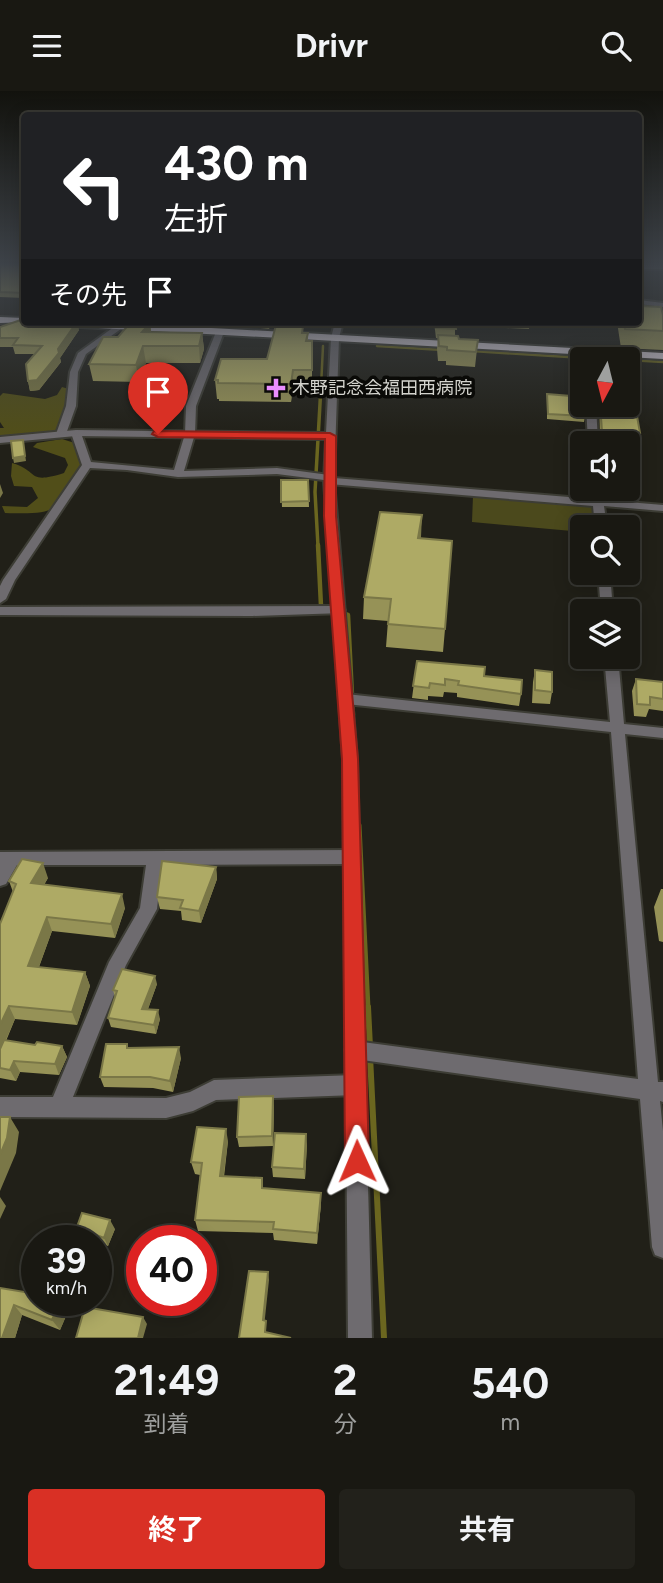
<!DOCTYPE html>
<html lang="ja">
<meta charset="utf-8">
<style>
body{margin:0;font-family:Figtree,"Noto Sans JP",sans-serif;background:#22211b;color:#f1f3f6;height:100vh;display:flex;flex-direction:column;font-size:26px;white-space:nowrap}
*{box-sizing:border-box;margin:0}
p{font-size:23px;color:#9fa09f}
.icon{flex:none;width:38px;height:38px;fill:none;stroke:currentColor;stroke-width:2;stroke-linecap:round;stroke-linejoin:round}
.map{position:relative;height:1247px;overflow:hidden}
.sheet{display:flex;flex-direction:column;background:#191812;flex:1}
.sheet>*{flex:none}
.banner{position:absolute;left:21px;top:21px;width:621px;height:214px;border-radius:7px;box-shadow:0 4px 18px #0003,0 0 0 2px #373732;background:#202124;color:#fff;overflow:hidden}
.needle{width:46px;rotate:187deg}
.controls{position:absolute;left:570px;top:256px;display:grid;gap:14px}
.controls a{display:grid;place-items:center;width:70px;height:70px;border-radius:7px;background:#191812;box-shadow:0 4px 18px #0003,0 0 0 2px #373732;font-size:35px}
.speed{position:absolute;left:21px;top:1134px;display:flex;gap:14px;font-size:35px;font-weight:700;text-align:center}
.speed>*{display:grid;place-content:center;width:91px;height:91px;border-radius:50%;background:#191812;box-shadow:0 4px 18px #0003,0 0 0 2px #373732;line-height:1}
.speed small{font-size:18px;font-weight:400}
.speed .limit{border:10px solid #d22;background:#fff;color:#111}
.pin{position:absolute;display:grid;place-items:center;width:60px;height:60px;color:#fff;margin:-72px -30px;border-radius:50% 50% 50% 0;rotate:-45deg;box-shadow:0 0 7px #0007}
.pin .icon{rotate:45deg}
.me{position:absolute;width:77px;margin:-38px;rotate:359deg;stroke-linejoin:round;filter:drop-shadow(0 0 5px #0008)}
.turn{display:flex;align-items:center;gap:24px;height:147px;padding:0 28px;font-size:32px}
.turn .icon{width:91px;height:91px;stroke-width:2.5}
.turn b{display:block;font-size:49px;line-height:60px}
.then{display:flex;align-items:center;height:66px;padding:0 28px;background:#0003;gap:14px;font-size:26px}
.eta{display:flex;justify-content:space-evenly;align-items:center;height:119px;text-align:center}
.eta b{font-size:42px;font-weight:700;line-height:49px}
.primary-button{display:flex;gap:14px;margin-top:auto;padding:14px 28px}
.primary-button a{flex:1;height:80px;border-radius:7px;background:#d93025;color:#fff;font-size:28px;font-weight:700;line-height:80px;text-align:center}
.primary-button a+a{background:#22211b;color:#f1f3f6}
header{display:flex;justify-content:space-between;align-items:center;height:91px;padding:0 28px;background:#191812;font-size:32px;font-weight:700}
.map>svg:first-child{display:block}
</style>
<header><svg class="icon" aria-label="menu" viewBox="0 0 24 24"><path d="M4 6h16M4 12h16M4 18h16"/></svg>Drivr<svg class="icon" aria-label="search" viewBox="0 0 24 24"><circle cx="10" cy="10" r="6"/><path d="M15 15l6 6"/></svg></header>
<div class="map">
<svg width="663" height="1247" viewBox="0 0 663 1247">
<rect width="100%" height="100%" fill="#212018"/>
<path fill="#4b491c" d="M473,405L593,414L595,436H583V441L472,431Z"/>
<path fill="#514e19" d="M62,296L72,299L56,344L0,349V337H4L0,331V305L3,302L45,308L57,304Z
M62,348L81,354L87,374C56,419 62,424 5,422L2,415L27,416L38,407L32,396L14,395L11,385L12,372C40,380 26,394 64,382L68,374L65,367L33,356L37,352Z"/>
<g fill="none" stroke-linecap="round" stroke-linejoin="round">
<path stroke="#6b661f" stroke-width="2.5" d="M377,255L442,259
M472,260L600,268
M628,269L663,271
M321,296L323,255"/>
<path stroke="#6b661f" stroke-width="3.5" d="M318,455L315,401L321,295"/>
<path stroke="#6b661f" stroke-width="4.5" d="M318,454L321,515L327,517
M342,522L348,524L353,624"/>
<path stroke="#6b661f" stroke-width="5" d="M359,734L368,917"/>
<path stroke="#6b661f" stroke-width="6" d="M368,916L370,956
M370,965L384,1247"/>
<defs>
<path id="minor" d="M639,174H663V178H639Z
M639,209L663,212V216L639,213Z
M118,233L125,235L86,263L78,281L76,315L66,343L58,345L56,343L66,315L70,281L78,262Z
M220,239L224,241L196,315L195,343L184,380L277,377L329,384L334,387L593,408L592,397H602L604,409L663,414V420L604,415L607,436H595L593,415L329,393L324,389L277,383L178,386L127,379L90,377L15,489L6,508L0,512V495L3,489L82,374L71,342L73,340L81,342L91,371L174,379L185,343L186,315L216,241Z
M586,313H596L598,352H588Z
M598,481H610L613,520H601Z
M339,515L343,516L345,519L343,522L252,525L0,524V516Z
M604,565H618L624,633L663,637V647L625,643L658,991H663V1011L660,1010L663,1040V1167L655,1164L652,1156L640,1008L355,968L348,965L345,959L348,953L355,950L638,988L611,641L346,613L339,608L346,603L610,631Z
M352,759L358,761L360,766L358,771L352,773L162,774L157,818L126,874L73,1006L166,1007L190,1001L214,989L356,984L363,987L366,994L363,1001L356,1004L216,1009L193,1020L166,1027L0,1026V1006H53L109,871L140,817L146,774H17L6,793L0,795V761Z"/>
<path id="tertiary" d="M335,231H343L339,247L334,390L357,668L372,1247H348L343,668L324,390L326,348L76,345L0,352V346L76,339L326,342L331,247Z"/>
<path id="trunk" d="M0,226L24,227V231H29L0,232Z
M39,231H104L663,262V268L44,234Z"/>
</defs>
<use href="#minor" stroke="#3d3d35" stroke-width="4"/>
<use href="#tertiary" stroke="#3d3d35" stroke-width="4"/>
<use href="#trunk" stroke="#3d3d35" stroke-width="4"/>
<use href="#minor" fill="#6e6b6f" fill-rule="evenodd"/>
<use href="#tertiary" fill="#6e6b6f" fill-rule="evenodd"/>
<use href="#trunk" fill="#cec7d0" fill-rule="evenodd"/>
</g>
<path fill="#969257" d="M0,171H24V207L0,206Z
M663,224V259L621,257L617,231H639Z
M217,231H272L269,238L217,232Z
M299,231H313L312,233H299Z
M386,231H410L409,235L386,233Z
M434,231H455V245L459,248L478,249L475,276L446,274V270H438L437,258L438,247H436Z
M506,231H530L529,238L506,237Z
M150,232L151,241L202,242L204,258L200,272H146L139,291L93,290L89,273L118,246Z
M0,236L79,239L60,267L61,271L39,299L30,300L28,290L34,263H15L13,256H0Z
M303,242H308V250H312V297H293L291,311L219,310V308H217L215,289L267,268Z
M547,303L585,325L584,331L547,328Z
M599,313H628L640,342L639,348L600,345Z
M281,389H308L309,416H282Z
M420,447L445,538L443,561L386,556L388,530L363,528L364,506Z
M417,570L484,585L521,603L519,615L457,606V602L444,601L443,606L428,605V609L412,607Z
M535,579L552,601L550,613L532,612L533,591Z
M636,588L663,591V620L649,618L646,626L634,625L632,600Z
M216,776L217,788L201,832L182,829L181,820L160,818L157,806Z
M48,787L44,794L125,817L115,847L52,840L39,876L85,881L90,895L77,934L15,928L6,950L35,954L62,955L67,966L59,984L20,981L16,990L0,987V833L13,801L9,790Z
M661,798H663V851L659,850L654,816Z
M157,893L148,918L160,928L156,943L111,936L108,927L115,906L113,899Z
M127,953L128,957L181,967L173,1001L153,997L104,996L100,986Z
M274,1015L273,1055L239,1056L237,1046Z
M228,1050L224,1086L321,1113L317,1153L274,1149L273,1142L198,1140L195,1129L200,1084L195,1083L191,1071Z
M307,1053L305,1088L273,1086L272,1076Z
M115,1138L108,1155L99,1152L96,1158V1150H72Z
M0,1197L37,1209H73L60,1239L22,1224L15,1247H0Z"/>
<path fill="#7a7747" d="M77,231H78L79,239L60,267L61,271L39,299L30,300L28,290L58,258Z
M150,232L152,248L142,241Z
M202,242L204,258L200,272L199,255Z
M143,255L146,272L139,291L136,274Z
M293,279V297L291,311V293Z
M23,349L26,370L14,372L13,367Z
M0,393L3,402L0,407Z
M422,424L421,446L416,469L418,447Z
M43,772L48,787L36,806L31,792Z
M216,776L217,788L201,832L199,820Z
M122,803L125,817L115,847L111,833Z
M47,826L52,840L34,889L28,875Z
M85,881L90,895L77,934L72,921Z
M155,885L157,893L145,926L142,918Z
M9,915L15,928L0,962V934Z
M158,919L160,928L156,943L154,934Z
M62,955L67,966L59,984L55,973Z
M179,956L181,967L173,1001L170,990Z
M14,970L20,981L16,990L10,979Z
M273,1005L274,1015L273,1055L272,1045Z
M10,1026L19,1041L16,1062L0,1100V1064Z
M226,1038L228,1050L222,1097L220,1085Z
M306,1043L307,1053L305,1088L304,1078Z
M321,1102V1113L317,1153V1142Z
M0,1106L6,1115L0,1128Z
M110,1129L115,1138L108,1155L104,1147Z
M94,1143L99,1152L96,1158V1150H91Z
M268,1181L269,1189L264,1236L263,1229Z
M61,1209H73L60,1239L52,1229Z
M14,1214L22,1224L15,1247H2Z
M143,1226L147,1233L143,1247H138Z"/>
<path fill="#aeaa65" stroke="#7a7747" stroke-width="2" d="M0,171H24V202L0,201Z
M639,215L661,216L663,224V240L625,238L624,231H639Z
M24,228V231H77L58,258L59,262L37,289L28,290L26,273L42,255L13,254L18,247H0V236Z
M131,231L150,232L142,241L202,242L199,255H143L136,274L89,273L103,246H118Z
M436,231H455L456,238L436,237Z
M507,231H530V233L507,232Z
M276,234L303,235L302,242H308L306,250H312V279H293L291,293L218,292V289H215L221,268H267Z
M438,244L458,245L459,248L478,249L476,261L447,259V256L439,255Z
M547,303L583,306V313H585V325L548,323Z
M628,307L634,308L640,342L602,340L600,313H628Z
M23,349L25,365L13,367L11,350Z
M281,389H308L309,410L281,411Z
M380,421L422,424L418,447L452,450L445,538L388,533L391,508L364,506Z
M417,570L485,576L484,585L522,589L521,603L458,594L459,590L445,588V594L430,592L429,597L413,595Z
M535,579L552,581V601L535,599Z
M636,588L663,591V608L650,606V614L637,613Z
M22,768L43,772L31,792L122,803L111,833L47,826L28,875L85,881L72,921L9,915L0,934V833L16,793L9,790Z
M162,770L216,776L199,820L180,817L183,809L157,806Z
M122,878L155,885L142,918L158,919L154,934L108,927L117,900L113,899Z
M4,949L35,954L37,951L62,955L55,973L14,970L10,979L0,977V958Z
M106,953H127V957L179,956L170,990L150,986H100Z
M273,1005L272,1045L237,1046L239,1006Z
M0,1026H10L7,1047L0,1064Z
M197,1036L226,1038L220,1085L262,1087V1097L321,1102L317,1142L273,1138L274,1131L195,1129L202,1072L191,1071Z
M275,1042L306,1043L304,1078L272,1076Z
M82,1122L110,1129L104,1147L94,1143L91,1150H72Z
M249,1180L268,1181L263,1229L266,1230L265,1241L291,1247H239Z
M0,1197L37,1203V1209H61L52,1229L14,1214L2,1247H0Z
M85,1216L143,1226L138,1247H76Z"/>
<linearGradient id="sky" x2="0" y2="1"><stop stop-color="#12120d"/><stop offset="0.5" stop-color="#3d4248"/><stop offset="1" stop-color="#3d4248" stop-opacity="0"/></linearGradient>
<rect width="663" height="345" fill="url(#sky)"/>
<path fill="#d93025" stroke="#8d1f18" stroke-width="2" d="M154,340L330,342L336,345V425L358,668L369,1070L366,1079L357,1082L349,1079L345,1070L342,668L324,425L325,348L158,346L152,343Z"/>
<path fill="#e98dfe" stroke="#0a0a07" stroke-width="2.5" d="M272.5 286.5h7v7h7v7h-7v7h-7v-7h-7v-7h7z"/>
<g text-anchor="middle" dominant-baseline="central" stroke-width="7" stroke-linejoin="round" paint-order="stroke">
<g font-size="18" fill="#d3d3cd" stroke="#0a0a07" text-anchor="start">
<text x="292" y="297">木野記念会福田西病院</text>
</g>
</g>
</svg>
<div class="controls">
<a><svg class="needle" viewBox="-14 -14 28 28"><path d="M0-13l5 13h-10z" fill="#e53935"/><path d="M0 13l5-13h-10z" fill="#9fa09f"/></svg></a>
<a><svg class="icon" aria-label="sound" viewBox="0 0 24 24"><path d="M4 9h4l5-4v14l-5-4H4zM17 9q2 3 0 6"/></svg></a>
<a><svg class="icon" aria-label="search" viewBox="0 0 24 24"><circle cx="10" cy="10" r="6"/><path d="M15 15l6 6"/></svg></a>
<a><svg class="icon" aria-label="layers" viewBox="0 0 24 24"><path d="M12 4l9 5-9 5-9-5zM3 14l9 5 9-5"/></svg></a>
</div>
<div class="speed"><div>39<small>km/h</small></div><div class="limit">40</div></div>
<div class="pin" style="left:158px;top:343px;background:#d93025"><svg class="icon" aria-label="arrive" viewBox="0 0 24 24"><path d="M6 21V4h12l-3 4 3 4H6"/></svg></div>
<svg class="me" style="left:357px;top:1070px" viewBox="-20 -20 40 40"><path d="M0-17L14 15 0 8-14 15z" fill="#d93025" stroke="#fff" stroke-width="4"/></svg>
<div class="banner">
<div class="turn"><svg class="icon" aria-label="left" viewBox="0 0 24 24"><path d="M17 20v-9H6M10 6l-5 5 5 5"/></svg><div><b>430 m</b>左折</div></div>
<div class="then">その先<svg class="icon" aria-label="arrive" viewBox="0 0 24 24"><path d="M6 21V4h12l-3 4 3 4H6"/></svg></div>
</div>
</div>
<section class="sheet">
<div class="eta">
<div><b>21:49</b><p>到着</p></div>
<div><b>2</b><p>分</p></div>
<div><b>540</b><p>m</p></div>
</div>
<div class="primary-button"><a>終了</a><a>共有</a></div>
</section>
